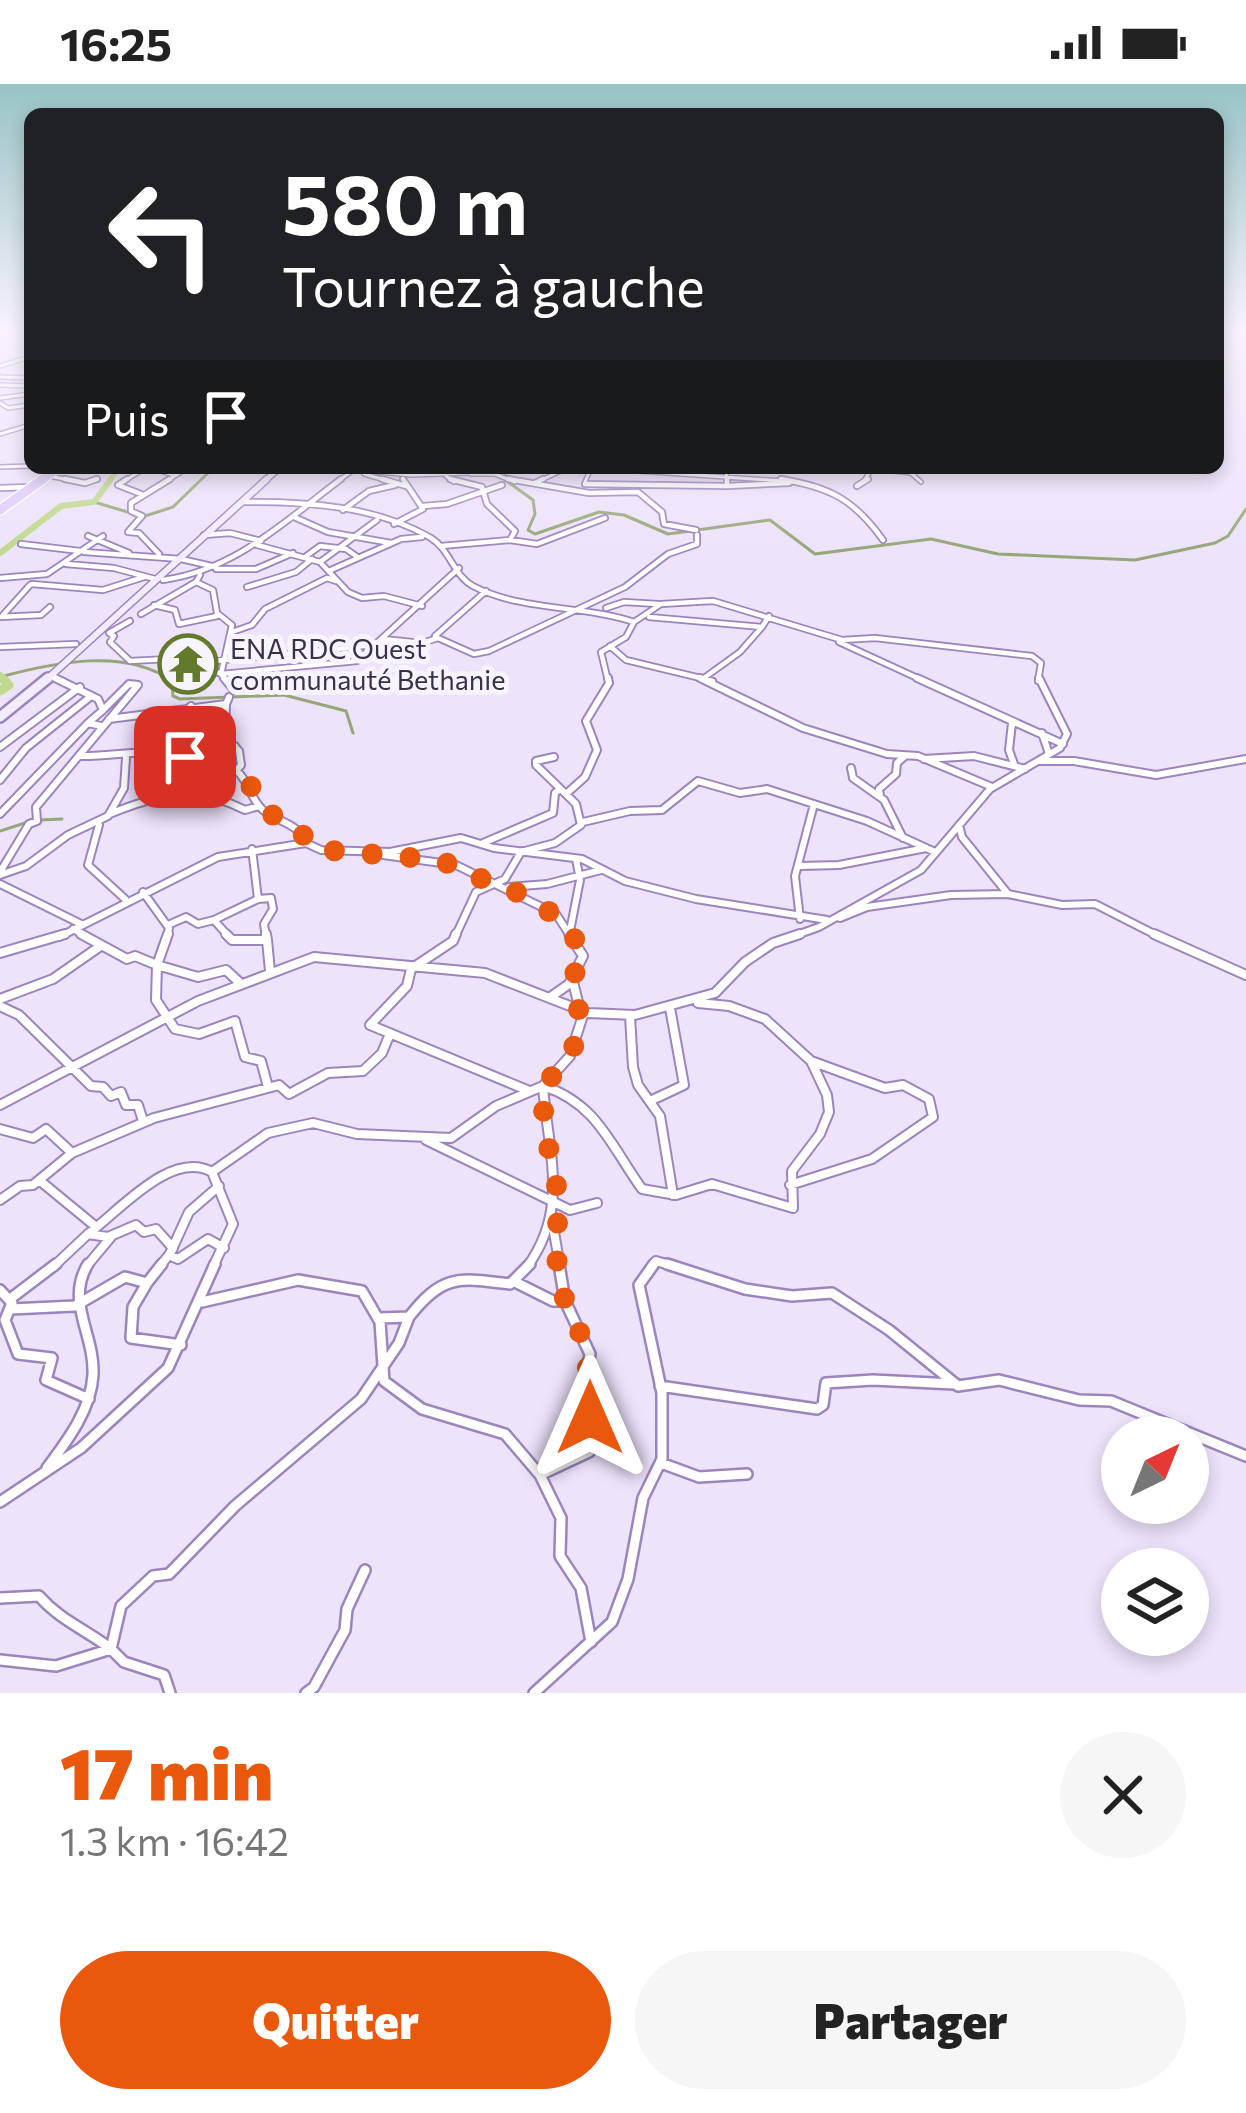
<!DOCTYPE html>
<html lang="fr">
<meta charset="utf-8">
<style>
body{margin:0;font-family:Commissioner,sans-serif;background:#f6f6f6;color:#222;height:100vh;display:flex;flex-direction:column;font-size:45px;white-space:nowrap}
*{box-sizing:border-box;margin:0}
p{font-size:39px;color:#767676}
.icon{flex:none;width:66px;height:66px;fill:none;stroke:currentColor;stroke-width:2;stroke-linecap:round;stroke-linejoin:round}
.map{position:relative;height:1609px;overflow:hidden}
.side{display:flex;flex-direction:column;background:#fff;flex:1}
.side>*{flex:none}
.hud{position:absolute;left:24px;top:24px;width:1200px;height:366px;border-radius:18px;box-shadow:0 6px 18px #0003;background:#202124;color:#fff;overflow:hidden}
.needle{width:78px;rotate:43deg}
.tools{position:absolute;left:1101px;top:1332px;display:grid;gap:24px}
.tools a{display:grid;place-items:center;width:108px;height:108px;border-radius:50%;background:#fff;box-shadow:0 6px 18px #0003;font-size:60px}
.pin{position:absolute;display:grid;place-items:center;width:102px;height:102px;color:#fff;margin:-51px;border-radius:24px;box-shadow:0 6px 18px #0006}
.me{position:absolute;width:132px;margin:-66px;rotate:0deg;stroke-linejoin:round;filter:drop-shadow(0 0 9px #0008)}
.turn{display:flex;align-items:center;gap:42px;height:252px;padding:0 60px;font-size:54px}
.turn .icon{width:156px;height:156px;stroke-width:2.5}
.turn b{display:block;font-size:84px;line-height:102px}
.then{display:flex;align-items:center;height:114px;padding:0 60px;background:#0003;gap:24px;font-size:45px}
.round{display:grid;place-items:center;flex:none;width:126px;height:126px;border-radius:63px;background:#f6f6f6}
.overview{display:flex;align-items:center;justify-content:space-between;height:204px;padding:0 60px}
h1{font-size:72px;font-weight:800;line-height:90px;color:#ea580c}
.cta{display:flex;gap:24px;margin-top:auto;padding:24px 60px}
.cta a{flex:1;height:138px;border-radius:72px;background:#ea580c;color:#fff;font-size:48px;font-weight:800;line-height:138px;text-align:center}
.cta a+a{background:#f6f6f6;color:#222}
.status{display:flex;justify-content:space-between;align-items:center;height:84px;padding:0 60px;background:#fff;direction:ltr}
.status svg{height:33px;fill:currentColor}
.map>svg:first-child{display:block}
</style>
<div class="status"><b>16:25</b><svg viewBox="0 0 49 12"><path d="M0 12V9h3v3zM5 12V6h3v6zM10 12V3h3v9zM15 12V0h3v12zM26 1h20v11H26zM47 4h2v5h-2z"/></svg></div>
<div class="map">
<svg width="1246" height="1609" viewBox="0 0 1246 1609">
<rect width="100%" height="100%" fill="#ede3fb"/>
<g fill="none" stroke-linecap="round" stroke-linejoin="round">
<path stroke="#97a678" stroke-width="3" d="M508,384L504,395L533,416L535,430L528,446L535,450L599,428L624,431L668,450L770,436L815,470L931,455L998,470L1135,476L1215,459L1228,452L1246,425
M94,418L131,429
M145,432L173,423L213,384
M4,592C56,578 126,564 172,597L173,612L180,615L284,611L346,627L353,649
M40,736L62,735
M0,747L31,737"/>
<path stroke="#bfd98d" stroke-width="4.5" d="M109,398L119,384"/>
<path stroke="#bfd98d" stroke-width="6" d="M0,469L61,422L94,418L111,395
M0,591L5,597"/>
<path stroke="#bfd98d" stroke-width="9" d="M0,607L9,601L2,594"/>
<defs>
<path id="minor-far4" d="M0,282L30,273
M0,293L30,294
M0,301L30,302
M0,314L30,310
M0,319L8,324L30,321
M0,350L30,341
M0,383L30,382
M38,384L51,388
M152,384L173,391
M333,384L411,391L472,389
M595,384L798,398
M726,384L727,398
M868,384L911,389L921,398
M451,389L472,384
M364,390L392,398
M471,390H495L515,398
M49,392L80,398
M446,392L454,398
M88,398L97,395
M123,398L145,384
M165,398L188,384
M337,398L352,387
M537,398L567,384
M585,398L591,384
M863,398L872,385"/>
<path id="minor-far3" d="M65,395L85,399L97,395
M127,395L118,401L141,410
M382,395L406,402
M450,395L482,403L487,420L515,447L510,456
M508,395L589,409L638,408L662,428L664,440L696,446
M781,395C829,403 854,415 883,456
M535,399L543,395
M585,400L727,402V395
M727,402L789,399
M857,402L868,395
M0,404L29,403
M243,418C305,417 376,422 431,454C450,466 454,492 473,502C520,527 583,521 634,538L661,520L713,517L842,556L875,554L1032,572L1041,579L1038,597
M423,422L447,420L502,401
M343,426L369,407L395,401
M294,433L328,448L391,459
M394,440L423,425L403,395
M204,451L230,449L261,457
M88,452L129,469
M21,460L80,467
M257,461L320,478L348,508L362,514L384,512L422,522
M441,462L510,456L537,460L605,434
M84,468L181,475L216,483
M159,470L139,449L128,448L142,432L131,427V419L170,395
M305,473L320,462L346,465L356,472
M320,478L377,436
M66,480L114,484L155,495
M216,485H256L293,469
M331,486L401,455L422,453
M200,491L196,498L213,506L217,529L232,541L221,590L226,597
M0,494L47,490L103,452
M163,496C235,486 284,438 341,395
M32,500L103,506L144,493
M247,503L296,488L312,475
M154,521L175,526L179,540L217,532
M606,524L624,518L658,520
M141,530L196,498
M3,531L30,501
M0,533L41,531L50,523
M649,533L762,543L769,532
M130,537L109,549L114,552L110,558L130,577L169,575L182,580L338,565L335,576
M232,548L252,541L265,525L327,494L336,497
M435,552L486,507
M383,555L422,559L438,554L474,570L489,567L625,503L668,470L697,460V451
M839,558L924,597
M610,562L626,576L713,597
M0,563L76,560
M338,565L379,560
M372,570L387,568L401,557
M193,578L221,590L357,577L459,484
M51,592L63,597
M704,594L740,568L762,543
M608,597L601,568L626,553L634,538"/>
<path id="minor-far2" d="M55,594L98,615L103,626L88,639L101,642
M224,594L234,606
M700,594L803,644L887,670L918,672L992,703
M917,594L1063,660
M109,635L226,620L229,613
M1012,639L1009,666L1014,680
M1042,649L1049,670
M225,653L239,667L241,681L236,687
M0,663L80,603
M195,671L225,653L226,620
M80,672C126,673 200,653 237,687C249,698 251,716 263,726C280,740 296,737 306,759
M204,672L235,662
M142,673L191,622
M924,675L974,672L1025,685
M1040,677H1074L1156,691L1246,675
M851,684L853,694L884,716L903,754
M0,696L26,664L90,613
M566,710L585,693L597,666L586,637L609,599L608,594
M880,712L879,705L896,690L897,679L905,672
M0,730L88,639
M110,730C157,710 199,702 245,726L259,722
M583,738L630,727L662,726L698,697L740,709L767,705L867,737L935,768
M99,741L88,781L125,815
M959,741L962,753L1008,810
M483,759L553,729L555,709L560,705
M383,771L456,781L556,830L571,853
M800,782L839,781L926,764
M0,788L29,740L37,737L36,723L138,601L129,600L103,626
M0,791L26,782L68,751L108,732L124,704L126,674
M0,800L81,840
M509,803L547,800L601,786
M143,808L169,844L167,853
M258,815L271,814L273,825L264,840L266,853
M840,834L867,823L951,811L1008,810L1062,821L1095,820L1160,853
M800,835L795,792L814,720
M168,841L186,833L198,840L214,836
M73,845L87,853
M570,847L580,796L576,775
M59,853L218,773L306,759L321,766L390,768L461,754L494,764L582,775L625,797L696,815L827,836
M229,853L214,836L258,815L252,765
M455,853L476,808L505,795L521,768L555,759L581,741L576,720L536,681V677L554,673
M791,853L819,843L921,786L990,705L1060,664L1067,650L1039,594"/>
<path id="minor-far1" d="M81,850L127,875L135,872L157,881L156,916L175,945L199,950L235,937L245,973L261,977L268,1003
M168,850L157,881L198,893L226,886L240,899
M226,850L232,856H267L270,887
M266,850L267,856
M456,850L453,857L411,885L407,902L370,941L527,1006
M1154,850L1246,891
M0,869L65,850
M573,898L580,926
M552,912L569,900L583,872L569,850
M0,915L53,895L99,863
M698,919L729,922L765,935L811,977L885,1004L903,1001L929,1015L933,1033L872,1075L790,1101
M0,922L19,931L91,1002L103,1003L111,1012L121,1008L126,1021H138L143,1037
M630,932L633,983L638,1001L660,1032L673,1111
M650,1017L684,1001L670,924
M0,1021L198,917L314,873L485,889L588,929L635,931L715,909L745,878L773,859L800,850
M0,1045L33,1054L46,1045L72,1069L154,1034L279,1001L289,1010L328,989L363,987L382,969L389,952
M426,1056L570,1126L597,1119
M39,1096L95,1142
M0,1116L20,1102L33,1101L72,1069
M554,1148L560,1183
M88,1150C120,1126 172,1065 212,1088
M173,1163L189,1128L219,1102
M53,1183L88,1150L108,1153L136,1141L144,1148L156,1145L173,1164L169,1171
M86,1183L111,1153
M159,1183L169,1171L178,1175L208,1155L224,1164
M213,1183L233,1140L212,1088L268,1049L313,1039L357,1050L451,1054L496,1022L543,1002L570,972L584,928
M527,1183C570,1124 548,1069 543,1002C597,1019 611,1062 642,1105L676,1111L712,1100L793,1124L792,1087L820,1050L829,1028L827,1011L811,977
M651,1183L656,1177L676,1183"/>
<path id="minor" d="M667,1180L745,1205L792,1212L832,1209L889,1246L958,1302L999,1296L1079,1316L1111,1317L1246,1372
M515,1198L553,1217H565
M147,1199L133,1223L131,1254L181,1261
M0,1206L12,1219L5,1236L18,1270L52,1274L46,1296L89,1315
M10,1215L56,1180
M202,1218L298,1196L362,1207L380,1238L384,1297L422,1325L505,1350L540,1391L561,1434L560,1472L581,1504L591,1558
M11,1225L75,1222L125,1193L147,1199L162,1180
M378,1234L409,1233C443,1189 460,1194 510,1200L530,1180
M660,1302L817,1325L823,1321L826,1299L873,1296L954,1300
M661,1379L699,1393L747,1390
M47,1384C67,1357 91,1326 93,1291C95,1250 65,1218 88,1180
M540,1391L589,1368L594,1360L586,1292L590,1270L565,1217L559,1180
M0,1418L81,1364L168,1284L215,1180
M0,1514L39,1512C61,1537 85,1545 111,1565L121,1522L153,1492L169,1490L235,1422L361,1315L399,1259L409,1233
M0,1576L56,1582L111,1565L124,1578L164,1591L170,1609
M306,1609L314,1603L345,1546L347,1525L365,1486
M534,1609L612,1538L628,1495L643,1414L662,1375V1309L639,1201L654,1180"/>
<path id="secondary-far2" d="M263,398L280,384"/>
<path id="secondary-far1" d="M45,597L267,395"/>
<path id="secondary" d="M0,633L48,594"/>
<path id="trunk-far1" d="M39,398L59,384"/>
<path id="trunk" d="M0,426L43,395"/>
</defs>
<use href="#minor-far4" stroke="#9c85bc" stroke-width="6"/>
<use href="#minor-far3" stroke="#9c85bc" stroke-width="8"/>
<use href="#minor-far2" stroke="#9c85bc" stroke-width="10"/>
<use href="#minor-far1" stroke="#9c85bc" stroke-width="12"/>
<use href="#minor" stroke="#9c85bc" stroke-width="14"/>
<use href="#secondary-far2" stroke="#9c85bc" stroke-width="8"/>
<use href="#secondary-far1" stroke="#9c85bc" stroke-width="9"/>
<use href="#secondary" stroke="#9c85bc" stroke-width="14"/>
<use href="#trunk-far1" stroke="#fff" stroke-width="10"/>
<use href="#trunk" stroke="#fff" stroke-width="12"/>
<use href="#minor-far4" stroke="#fff" stroke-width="3"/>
<use href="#minor-far3" stroke="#fff" stroke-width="4.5"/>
<use href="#minor-far2" stroke="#fff" stroke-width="6"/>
<use href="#minor-far1" stroke="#fff" stroke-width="8"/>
<use href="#minor" stroke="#fff" stroke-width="9"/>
<use href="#secondary-far2" stroke="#f3ecfd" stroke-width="4.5"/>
<use href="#secondary-far1" stroke="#f3ecfd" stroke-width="6"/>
<use href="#secondary" stroke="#f3ecfd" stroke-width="9"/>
<use href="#trunk-far1" stroke="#dfcbfa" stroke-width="8"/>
<use href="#trunk" stroke="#dfcbfa" stroke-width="9"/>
</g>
<linearGradient id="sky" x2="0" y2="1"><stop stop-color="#97c3c4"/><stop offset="0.52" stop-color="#f7f2fd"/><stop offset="1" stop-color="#f7f2fd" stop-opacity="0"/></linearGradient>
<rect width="1246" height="468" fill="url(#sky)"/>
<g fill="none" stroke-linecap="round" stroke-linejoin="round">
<path stroke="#ea580c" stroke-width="21" stroke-dasharray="0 37.8" d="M185,673L229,682L250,699L255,716L266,728L297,742L311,763C346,772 458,769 476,793C519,806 568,829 583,872L572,895C586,947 582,961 543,1002L544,1041L558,1109L557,1178L565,1217L590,1270L586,1292L590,1334"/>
</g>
<defs>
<symbol id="temple-ring" viewBox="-11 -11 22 22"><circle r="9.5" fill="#f7f3ff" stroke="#637a2c" stroke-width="1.5"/><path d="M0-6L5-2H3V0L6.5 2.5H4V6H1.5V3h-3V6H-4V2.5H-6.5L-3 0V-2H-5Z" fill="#637a2c"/></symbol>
</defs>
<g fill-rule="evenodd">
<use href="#temple-ring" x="155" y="547" width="66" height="66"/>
</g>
<g text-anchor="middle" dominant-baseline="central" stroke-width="10" stroke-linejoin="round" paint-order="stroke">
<g font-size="27" fill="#3a3047" stroke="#f7f3ff" text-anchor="start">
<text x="230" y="564">ENA RDC Ouest<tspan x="230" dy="31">communauté Bethanie</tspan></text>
</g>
</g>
</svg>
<div class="tools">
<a><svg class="needle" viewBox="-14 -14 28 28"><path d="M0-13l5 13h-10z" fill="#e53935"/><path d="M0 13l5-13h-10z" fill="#767676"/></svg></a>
<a><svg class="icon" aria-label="layers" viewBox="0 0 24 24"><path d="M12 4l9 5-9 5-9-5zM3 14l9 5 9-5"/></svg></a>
</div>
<div class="pin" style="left:185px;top:673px;background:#d93025"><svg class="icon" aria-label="arrive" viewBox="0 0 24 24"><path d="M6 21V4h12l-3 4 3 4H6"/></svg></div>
<svg class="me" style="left:590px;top:1334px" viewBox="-20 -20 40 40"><path d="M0-17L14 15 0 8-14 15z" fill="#ea580c" stroke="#fff" stroke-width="4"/></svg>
<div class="hud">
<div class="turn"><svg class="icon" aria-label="left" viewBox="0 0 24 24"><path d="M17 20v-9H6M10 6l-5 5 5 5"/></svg><div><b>580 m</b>Tournez à gauche</div></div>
<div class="then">Puis<svg class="icon" aria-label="arrive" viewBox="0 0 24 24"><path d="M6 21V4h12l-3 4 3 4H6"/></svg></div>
</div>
</div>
<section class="side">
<div class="overview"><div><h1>17 min</h1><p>1.3 km · 16:42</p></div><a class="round"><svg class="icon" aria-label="close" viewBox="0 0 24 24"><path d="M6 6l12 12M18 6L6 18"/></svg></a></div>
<div class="cta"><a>Quitter</a><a>Partager</a></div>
</section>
